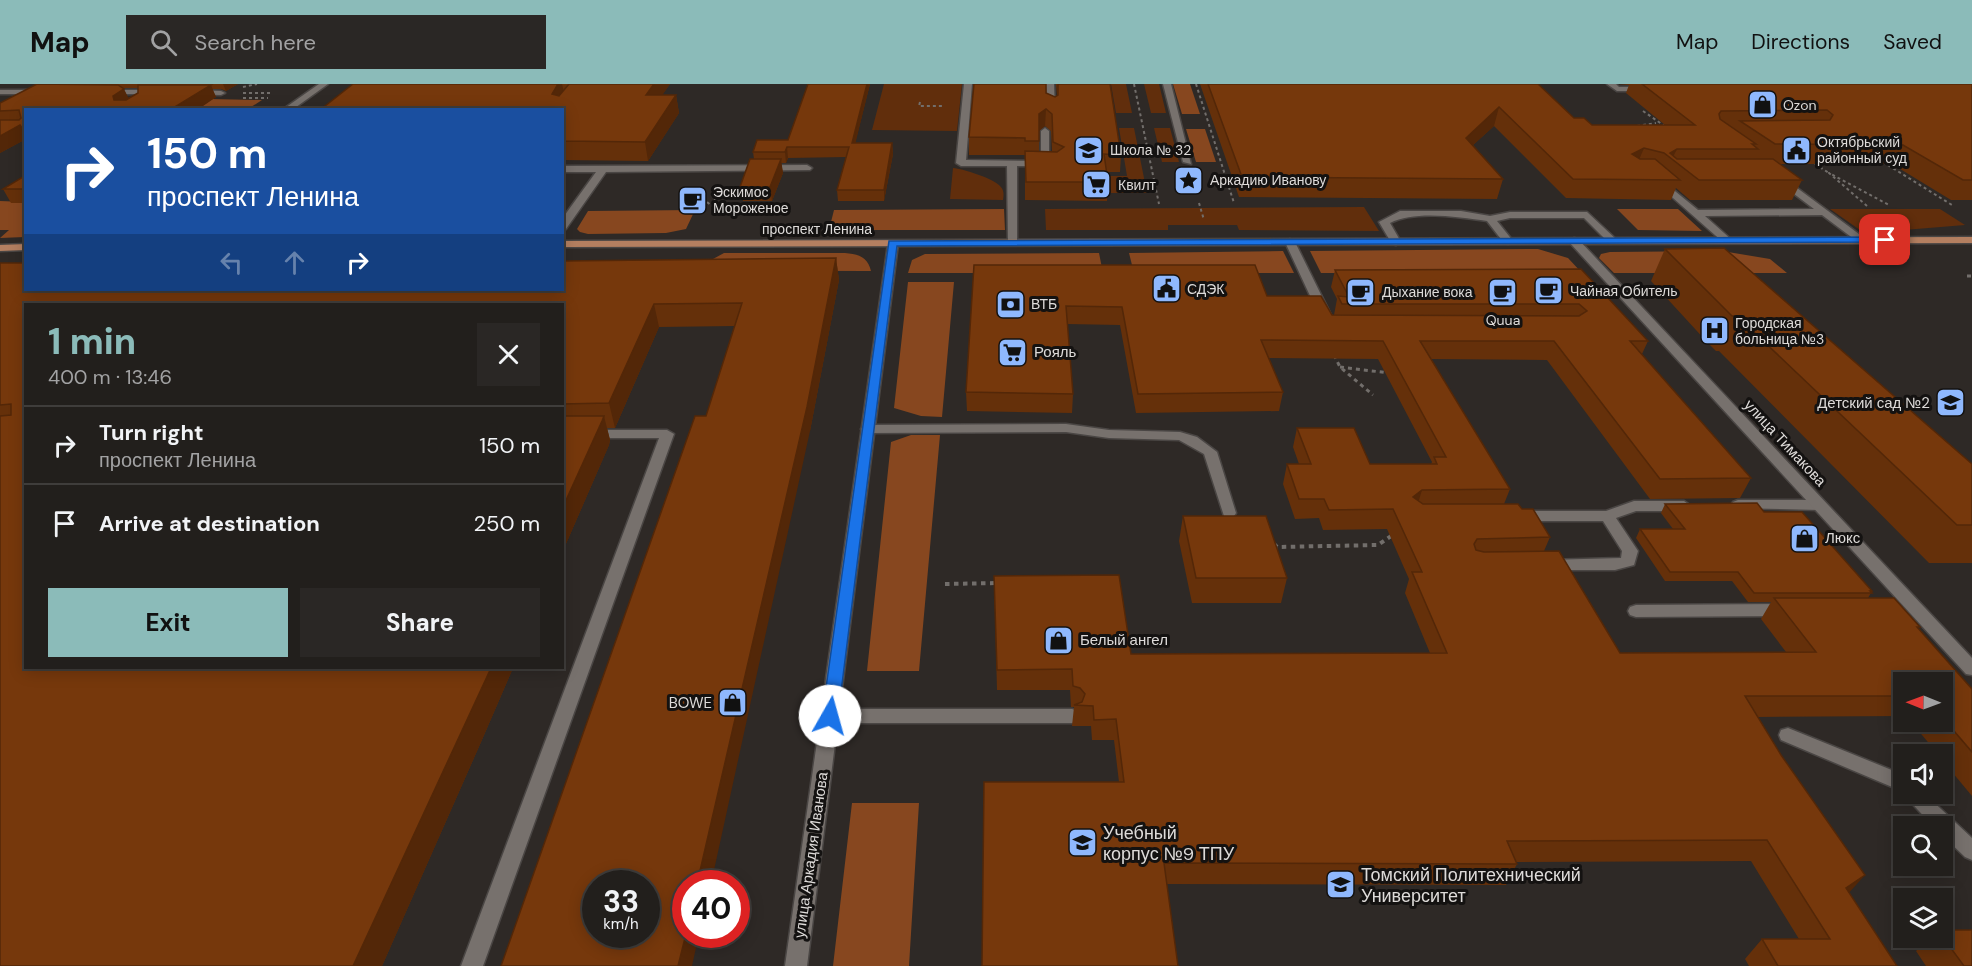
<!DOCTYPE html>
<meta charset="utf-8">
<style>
body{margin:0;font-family:"DM Sans",sans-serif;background:#2a2725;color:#f1f3f6;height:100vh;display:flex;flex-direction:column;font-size:22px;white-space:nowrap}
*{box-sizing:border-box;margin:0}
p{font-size:20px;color:#a2a2a3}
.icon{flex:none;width:33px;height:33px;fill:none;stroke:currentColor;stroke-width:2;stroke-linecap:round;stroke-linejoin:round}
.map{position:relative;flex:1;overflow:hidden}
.panel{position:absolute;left:24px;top:219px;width:540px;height:366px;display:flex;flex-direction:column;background:#221f1c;border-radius:0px;box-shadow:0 3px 15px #0003,0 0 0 2px #3f3d3b}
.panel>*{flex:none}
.guide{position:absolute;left:24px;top:24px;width:540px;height:183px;border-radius:0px;box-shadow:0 3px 15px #0003,0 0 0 2px #3f3d3b;background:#1a4fa0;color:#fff;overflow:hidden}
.needle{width:39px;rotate:271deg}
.controls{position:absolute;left:1893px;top:588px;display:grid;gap:12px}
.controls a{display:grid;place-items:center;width:60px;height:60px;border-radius:0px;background:#221f1c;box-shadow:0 3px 15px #0003,0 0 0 2px #3f3d3b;font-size:30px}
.speed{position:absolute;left:582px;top:786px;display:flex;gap:12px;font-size:30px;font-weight:700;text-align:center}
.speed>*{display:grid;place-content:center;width:78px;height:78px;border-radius:50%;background:#221f1c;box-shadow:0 3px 15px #0003,0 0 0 2px #3f3d3b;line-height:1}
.speed small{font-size:15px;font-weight:400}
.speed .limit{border:9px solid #d22;background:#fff;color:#111}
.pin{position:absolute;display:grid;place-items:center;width:51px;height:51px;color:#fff;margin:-26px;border-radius:12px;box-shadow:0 3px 9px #0006}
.me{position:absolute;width:66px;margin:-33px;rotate:7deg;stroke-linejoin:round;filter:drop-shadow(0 0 4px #0008)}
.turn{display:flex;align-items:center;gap:21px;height:126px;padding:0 24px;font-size:27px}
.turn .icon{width:78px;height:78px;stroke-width:2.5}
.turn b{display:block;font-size:42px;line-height:51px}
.lanes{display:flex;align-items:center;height:57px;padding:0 24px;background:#0003;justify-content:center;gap:30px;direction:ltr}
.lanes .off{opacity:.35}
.round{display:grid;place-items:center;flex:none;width:63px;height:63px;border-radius:0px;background:#2a2725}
.headline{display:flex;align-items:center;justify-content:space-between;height:102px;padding:0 24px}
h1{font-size:36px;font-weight:800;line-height:45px;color:#8bbbb9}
.cta{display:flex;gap:12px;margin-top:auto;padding:12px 24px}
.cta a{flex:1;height:69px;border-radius:0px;background:#8bbbb9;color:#111;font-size:24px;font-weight:800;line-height:69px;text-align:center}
.cta a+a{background:#2a2725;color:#f1f3f6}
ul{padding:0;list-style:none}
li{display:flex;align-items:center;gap:18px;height:78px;padding:0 24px;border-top:2px solid #3f3d3b}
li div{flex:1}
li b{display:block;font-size:22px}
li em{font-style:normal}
header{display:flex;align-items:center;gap:36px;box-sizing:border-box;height:84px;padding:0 30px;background:#8bbbb9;color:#111}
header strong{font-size:28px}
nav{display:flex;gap:33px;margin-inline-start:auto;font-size:21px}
.search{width:420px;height:54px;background:#2a2725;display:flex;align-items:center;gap:15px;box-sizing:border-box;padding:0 21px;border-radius:0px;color:#a2a2a3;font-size:22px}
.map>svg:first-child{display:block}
</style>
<header>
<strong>Map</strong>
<div class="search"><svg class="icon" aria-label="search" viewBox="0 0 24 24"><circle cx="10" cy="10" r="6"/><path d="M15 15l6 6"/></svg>Search here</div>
<nav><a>Map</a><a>Directions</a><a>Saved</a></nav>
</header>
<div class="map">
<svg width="1972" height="882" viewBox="0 0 1972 882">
<rect width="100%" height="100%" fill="#2e2926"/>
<path fill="#612e0c" d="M884,0H962L957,47L872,46Z
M1111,0H1126L1132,29H1116Z
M1144,0H1159L1166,29H1151Z
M1119,44H1134L1147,109H1111L1108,92H1127Z
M1154,44H1170L1179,78H1162Z
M953,84C963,85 993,94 1000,102C1004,106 1004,110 1003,116L950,115Z
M1364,123L1379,147L1239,146L1237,141H1168V146H1046L1045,125Z
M1830,125H1940L1965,141L1904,146H1860Z"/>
<path fill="#87471f" d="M1173,0H1190L1200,30H1182Z
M209,15L262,16L248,25L192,26Z
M1186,45H1205L1216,78H1196Z
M0,117L25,118V153L0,154L9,146H0Z
M1004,125L1005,146H829L834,126Z
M1617,125H1678L1702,147L1638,146Z
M695,126L686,145L666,149L588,150L580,148L577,145L588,127Z
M1538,165L1568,174L1582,189H1321L1310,167Z
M1283,167L1294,189H1134L1129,169Z
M1722,167L1770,175L1787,189H1614L1599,174L1601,170L1610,168Z
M724,169H845C858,170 868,173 871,187L566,186L702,181Z
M1099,169L1103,189H908L912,176L925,170Z
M908,198H954L942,333L921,332L894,324Z
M911,351H940L919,587H867L891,358Z
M852,719H919L909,882H833Z"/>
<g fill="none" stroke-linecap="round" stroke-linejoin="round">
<defs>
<path id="service" d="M964,0H972L966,76L1041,77V47L1045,44L1049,47V82H1017V161L1008,159L1007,82H961L956,79Z
M1046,0H1054L1055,27L1048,25Z
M1607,0H1616L1619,3H1647L1651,5L1647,7H1617Z
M0,6H41L45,8L41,10H0Z
M107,6H158L162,8L158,10H104L103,8Z
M194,6L221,7L225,9L221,11L191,10L190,8Z
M807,81L812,84L810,86L606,88L566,145L562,146V135L596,88H562V82Z
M1659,94L1698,126L1814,125L1777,97L1785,95L1867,156L1858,158L1822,131L1705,132L1733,157L1724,159L1656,99L1654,97Z
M1400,127H1461L1490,132L1510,128H1587L1618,157L1609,159L1584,134H1510L1497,137L1513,157L1508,160L1504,159L1487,137C1459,133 1415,126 1390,139L1401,158L1396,161L1392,160L1379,138Z
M1290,155L1295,158L1331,231L1329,233H1321L1319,231L1285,158Z
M1066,340L1109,346L1180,348L1197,353L1217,368L1236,429L1234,432H1224L1204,370L1179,356L1109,354L1066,348L868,349L861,345L868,341Z
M562,346H667L674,350L483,882H461L659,354H562Z
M1738,416H1820L1827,421L1820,426L1733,424L1731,421L1733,418Z
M1634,417H1684L1691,422L1684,427H1636L1616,434L1638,467L1634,481L1615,486H1546L1540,485L1538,481L1540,477L1546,476L1621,474L1622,467L1603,437H1518L1511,432L1518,427H1606Z
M1785,520L1791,522L1793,526L1791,530L1785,532L1636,533L1630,531L1628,527L1630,523L1636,521Z
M830,625H1072L1078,627L1081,632L1078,637L1072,639H830L824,637L821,632L824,627Z
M1788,644L1904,691V708L1781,656L1779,651L1781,646Z
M1903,710H1925L1972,754V776L1965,773L1942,751V742H1933Z"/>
<path id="pedestrian" d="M1163,0H1171L1191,80L1183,78Z"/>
<path id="minor" d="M1574,154L1578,155L1972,574V591L1966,590L1570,159L1569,157Z"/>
<path id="tertiary" d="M893,157L898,160L807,882H785L888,160Z"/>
<path id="secondary" d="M319,0H328L292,26H282Z"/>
<path id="primary" d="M1972,153V159L562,163V157Z
M26,160V166L0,167V161Z"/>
</defs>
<use href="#service" stroke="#4a4644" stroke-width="3"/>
<use href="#pedestrian" stroke="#4a4644" stroke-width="3"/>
<use href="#minor" stroke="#4a4644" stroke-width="3"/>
<use href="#tertiary" stroke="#4a4644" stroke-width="3"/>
<use href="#secondary" stroke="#4a4644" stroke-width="3"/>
<use href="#primary" stroke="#4a4644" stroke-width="3"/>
<path stroke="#726e6b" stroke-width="2" stroke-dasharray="3 3" stroke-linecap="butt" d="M1134,0L1159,120
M1196,0L1234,119
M243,3L257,0
M243,9H271
M243,14H268
M920,18L919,22H944
M1643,27L1666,43
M1637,42L1656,39
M1883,78L1952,121
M1815,80L1829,89
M693,107L712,122L719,107
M1199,119L1204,136
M1867,122L1829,89L1889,121"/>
<path stroke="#726e6b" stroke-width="3" stroke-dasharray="4 4" stroke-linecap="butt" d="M1967,192H1972
M1334,271L1340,283L1373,311
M1340,283L1389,289"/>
<path stroke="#726e6b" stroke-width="4" stroke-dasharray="4.5 4.5" stroke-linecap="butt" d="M1274,460L1277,463L1378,461L1394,450
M945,500L999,499"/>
<use href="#service" fill="#77716d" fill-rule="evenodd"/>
<use href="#pedestrian" fill="#77716d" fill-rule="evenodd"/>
<use href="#minor" fill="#77716d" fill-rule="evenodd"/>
<use href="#tertiary" fill="#77716d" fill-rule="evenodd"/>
<use href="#secondary" fill="#77716d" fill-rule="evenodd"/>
<use href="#primary" fill="#b47f60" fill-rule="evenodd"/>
</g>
<path fill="#65300a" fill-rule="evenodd" d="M59,0H238L226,7L221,5H212L216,13L197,26H26V55L0,69V19ZM123,4H138V9L128,14Z
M353,0H670L662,11H676L679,29L648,77L562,76V26Z
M808,0H870L855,59H892L893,70L884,117H838L837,106L846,73L788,74L786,79H781L783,89L772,117H743L740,103L754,75L753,68L788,56Z
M1056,0H1110L1121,71L1120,88H1107L1108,98L1107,117L1025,116V71H969V53L1046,9L1055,13L1057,11ZM1045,42L1051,47L1052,67H1039V47Z
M1200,0H1538L1574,34L1592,41H1665L1626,9L1629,1L1618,0H1972V116H1951L1892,80H1779L1802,96L1792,116H1690L1676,104L1671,116L1566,114L1494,42L1473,61L1503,95L1497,115L1239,113Z
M26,91V119H11L3,105Z
M1665,165L1972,380V479H1929L1719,267H1716L1707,258L1651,197Z
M836,174L839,196L810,347L706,332L735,242L659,243L615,344H607L610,356L609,361L562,469V220H26V584H513L481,658L382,882H0V179L26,206Z
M974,181L1267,212L1334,231L1337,215L1331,203L1335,186L1581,185L1648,257L1642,270L1751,394L1740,414L1650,415L1547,276L1431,275L1510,405L1504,420L1522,425L1550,453L1544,467L1620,569L1786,568L1761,535L1771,518H1748L1732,497H1665L1636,454L1640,445H1673L1661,429L1665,420L1764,428L1872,507L1868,514L1920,543L1918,544L1972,605V712L1942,676V670H1938L1911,638H1942V598H1904V632L1757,633L1849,809L1897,882H1749L1745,875L1762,855H1799L1751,777L1516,778L1517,780L1506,801L1167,800L1119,698L1114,656H1092L1091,642H1072L1074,623H1071L1070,606H997L994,492L1131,570L1430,569L1405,509L1409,495L1387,445L1323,446L1319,434L1295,435L1283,400L1287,380H1299L1293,363L1297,344L1370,380H1431L1432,378L1378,275L1269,274L1283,308L1279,327L1136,329L1120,241L1067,240L1073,310L1072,329L967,327L966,308Z
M1183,432L1287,494L1281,519H1192L1179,457Z
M1942,852L1972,882H1926L1916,867L1930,854H1942Z"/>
<path fill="#532708" d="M223,0H238L226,7Z
M558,0H562L565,13L552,10Z
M654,0H670L650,29L646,11Z
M867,0H870L853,69L852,59Z
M211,1L216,13L197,26H170Z
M124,5L130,17L114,16L113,12Z
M676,11L679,29L648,77L645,58Z
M1499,23L1494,42L1460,73L1466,54Z
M1046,25L1045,42L1039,47V30Z
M20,41L26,50V55L0,69V52Z
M892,59L893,70L884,117V106Z
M787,63L788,74L786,79L785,68Z
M1644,64L1636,83L1632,70Z
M1677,65L1672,75L1670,69Z
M781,75L783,89L772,117L770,103Z
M836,174L839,196L810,347L711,800H697Z
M654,220L659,243L615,344L609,319Z
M604,332L610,356L609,361L562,469V425Z
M1422,406L1416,426L1413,413Z
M491,584H513L481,658L382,882H353Z
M1865,791L1847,811L1846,804Z
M686,850H699L692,882H678Z"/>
<path fill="#76380c" stroke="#532708" stroke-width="1.5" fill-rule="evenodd" d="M37,0L118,1L124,5L113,12L114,16H126L138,9V1H211L170,26H26V50L20,41L0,52V36H19L21,34L19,26L0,27V19Z
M353,0H558L552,10L559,12L569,0H654L646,11H676L645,58L562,57V26H320Z
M808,0H867L852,59H892L884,106H837L849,63H787L785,68H753L757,56H788Z
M974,0H1046V9L1055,13L1058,11V0H1110L1121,71L1104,70L1108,98H1026L1025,67L1057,68L1064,63L1053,58L1052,30L1046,25L1039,30V57H1025V54L969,53Z
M1208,0H1538L1574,34H1584L1592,41H1695L1642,0H1972V96H1963L1903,61L1775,60L1740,37L1830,36L1833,31L1827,26L1721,27L1719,30L1720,35L1756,60H1752L1758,65H1677L1670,69L1677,75H1773L1802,96H1699L1664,69L1644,64L1632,70L1640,75H1655L1680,96L1573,95L1499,23L1466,54L1503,95L1242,93Z
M750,75H781L770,103H740Z
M26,91V105H3Z
M1724,164L1972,380V441H1957L1737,232H1732L1665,165Z
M836,174L807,323L697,800H686V850L678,882H501L695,332H706L742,219L654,220L609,319L562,320V220H26V584H491L353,882H0V332L11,331V320L0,321V179H26V206H562V177ZM596,800H646V850H596Z
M974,181H1255L1267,212H1321L1332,231L1579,232L1587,227L1579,220H1342L1338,212L1349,213L1335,186L1581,185L1648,257H1630L1751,394L1660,395L1554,257H1420L1510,405L1422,406L1413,413L1423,420H1518L1522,425H1533L1550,453L1477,455L1474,460L1476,466L1484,468L1559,467L1620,569L1816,568L1774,514H1894L1920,543H1917L1972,605V668L1942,633V598H1904V612H1745L1781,671L1865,791L1846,804L1897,882H1778L1762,855H1830L1767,756L1507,757L1517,780L1164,779L1178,882H982L984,698H1124L1116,635L1094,636L1093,622L1074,621L1082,618L1085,610L1080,604L1073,602L1072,585L997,586L994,492L1119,491L1131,570L1447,569L1412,488H1422L1393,425L1329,426L1324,415H1299L1287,380H1311L1297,344H1354L1370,380H1437L1434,373H1446L1383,257L1261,256L1283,308L1138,310L1122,223L1066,222L1073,310L966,308Z
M562,332H604L602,337L562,425Z
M1757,419L1764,428H1802L1872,507H1870L1872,509H1754L1738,488H1670L1640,445H1685L1665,420Z
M1183,432H1266L1287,494H1196Z
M1942,846H1972V882H1964L1942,852Z"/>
<path fill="#1a73e8" stroke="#114b97" stroke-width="1.5" d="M1885,153L1890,156L1888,158L897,162L838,632L836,636L830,638L824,636L822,632L889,157Z"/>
<defs>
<symbol id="shop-square" viewBox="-11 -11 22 22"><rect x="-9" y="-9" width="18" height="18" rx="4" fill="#8fb8fd" stroke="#141211"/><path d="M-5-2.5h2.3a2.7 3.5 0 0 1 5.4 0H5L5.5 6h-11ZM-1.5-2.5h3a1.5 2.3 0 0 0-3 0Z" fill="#111"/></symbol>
<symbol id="school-square" viewBox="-11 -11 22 22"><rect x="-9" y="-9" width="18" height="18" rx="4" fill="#8fb8fd" stroke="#141211"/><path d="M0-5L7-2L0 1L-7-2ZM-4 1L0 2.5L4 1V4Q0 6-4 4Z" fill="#111"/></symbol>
<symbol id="civic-square" viewBox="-11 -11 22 22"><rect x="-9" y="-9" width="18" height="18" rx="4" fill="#8fb8fd" stroke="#141211"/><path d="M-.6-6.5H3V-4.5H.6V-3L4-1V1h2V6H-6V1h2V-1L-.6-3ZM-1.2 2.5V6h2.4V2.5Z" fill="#111"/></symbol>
<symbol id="sight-square" viewBox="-11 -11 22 22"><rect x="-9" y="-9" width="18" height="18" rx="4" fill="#8fb8fd" stroke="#141211"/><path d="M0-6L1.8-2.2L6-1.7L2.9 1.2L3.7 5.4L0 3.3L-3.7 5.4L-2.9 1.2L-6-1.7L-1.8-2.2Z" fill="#111"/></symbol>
<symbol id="supermarket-square" viewBox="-11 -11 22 22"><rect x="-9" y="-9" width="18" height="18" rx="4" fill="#8fb8fd" stroke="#141211"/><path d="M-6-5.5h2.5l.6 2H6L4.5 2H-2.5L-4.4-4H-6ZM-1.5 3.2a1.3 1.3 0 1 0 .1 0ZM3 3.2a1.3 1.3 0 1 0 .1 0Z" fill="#111"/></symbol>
<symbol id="cafe-square" viewBox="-11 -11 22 22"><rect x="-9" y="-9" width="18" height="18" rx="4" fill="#8fb8fd" stroke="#141211"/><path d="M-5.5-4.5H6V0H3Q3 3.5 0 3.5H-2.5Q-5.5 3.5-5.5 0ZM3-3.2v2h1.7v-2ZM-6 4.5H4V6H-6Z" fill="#111"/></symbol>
<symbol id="bank-square" viewBox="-11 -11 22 22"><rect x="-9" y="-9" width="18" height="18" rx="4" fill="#8fb8fd" stroke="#141211"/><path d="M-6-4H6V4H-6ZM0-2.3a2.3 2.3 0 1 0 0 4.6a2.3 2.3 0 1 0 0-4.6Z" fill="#111"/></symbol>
<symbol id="hospital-square" viewBox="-11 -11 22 22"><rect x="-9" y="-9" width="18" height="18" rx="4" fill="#8fb8fd" stroke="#141211"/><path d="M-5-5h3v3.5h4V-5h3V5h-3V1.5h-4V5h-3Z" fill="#111"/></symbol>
<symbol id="university-square" viewBox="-11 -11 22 22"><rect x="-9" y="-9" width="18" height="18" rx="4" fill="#8fb8fd" stroke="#141211"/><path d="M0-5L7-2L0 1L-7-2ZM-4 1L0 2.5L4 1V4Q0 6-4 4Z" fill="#111"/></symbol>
</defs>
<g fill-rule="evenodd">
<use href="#shop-square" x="1746" y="4" width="33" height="33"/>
<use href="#school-square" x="1072" y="50" width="33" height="33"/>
<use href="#civic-square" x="1780" y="50" width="33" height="33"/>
<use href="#sight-square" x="1172" y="80" width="33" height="33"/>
<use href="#supermarket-square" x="1080" y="84" width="33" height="33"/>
<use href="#cafe-square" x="676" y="100" width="33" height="33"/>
<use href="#civic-square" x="1150" y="188" width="33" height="33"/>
<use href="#cafe-square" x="1532" y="190" width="33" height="33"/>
<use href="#cafe-square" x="1344" y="192" width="33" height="33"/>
<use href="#cafe-square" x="1486" y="192" width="33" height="33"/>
<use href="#bank-square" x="994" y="204" width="33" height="33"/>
<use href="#hospital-square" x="1698" y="230" width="33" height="33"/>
<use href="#supermarket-square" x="996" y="252" width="33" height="33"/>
<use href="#school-square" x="1934" y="302" width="33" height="33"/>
<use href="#shop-square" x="1788" y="438" width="33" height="33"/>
<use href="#shop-square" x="1042" y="540" width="33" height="33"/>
<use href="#shop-square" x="716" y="602" width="33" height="33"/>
<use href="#university-square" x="1066" y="742" width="33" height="33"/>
<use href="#university-square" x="1324" y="784" width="33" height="33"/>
</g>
<g text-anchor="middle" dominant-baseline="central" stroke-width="6" stroke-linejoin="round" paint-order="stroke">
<g font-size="14" fill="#dedbd9" stroke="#141211" text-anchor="start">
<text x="1783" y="21">Ozon</text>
<text x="1817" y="58">Октябрьский<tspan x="1817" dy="16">районный суд</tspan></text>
<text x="1110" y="66">Школа № 32</text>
<text x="1210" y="96">Аркадию Иванову</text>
<text x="1118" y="101">Квилт</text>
<text x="713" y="108">Эскимос<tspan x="713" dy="16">Мороженое</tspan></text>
<text x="1187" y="205">СДЭК</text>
<text x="1570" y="207">Чайная Обитель</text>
<text x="1382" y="208">Дыхание вока</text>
<text x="1031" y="220">ВТБ</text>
<text x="1503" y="236" text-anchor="middle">Quua</text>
<text x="1735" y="239">Городская<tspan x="1735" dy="16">больница №3</tspan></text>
</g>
<g font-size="14" fill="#dedbd9" stroke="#141211">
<text x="817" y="145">проспект Ленина</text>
</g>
<g font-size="15" fill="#dedbd9" stroke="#141211" text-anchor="start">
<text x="1034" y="268">Рояль</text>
<text x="1930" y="319" text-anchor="end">Детский сад №2</text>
<text x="1825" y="454">Люкс</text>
<text x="1080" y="556">Белый ангел</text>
<text x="712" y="619" text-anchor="end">BOWE</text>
</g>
<g font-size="15" fill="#dedbd9" stroke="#141211">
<text transform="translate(1785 359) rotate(47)">улица Тимакова</text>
<text transform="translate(811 771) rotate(-82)">улица Аркадия Иванова</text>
</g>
<g font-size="18" fill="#dedbd9" stroke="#141211" text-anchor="start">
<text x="1103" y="749">Учебный<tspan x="1103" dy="21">корпус №9 ТПУ</tspan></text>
<text x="1361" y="791">Томский Политехнический<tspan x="1361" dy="21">Университет</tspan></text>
</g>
</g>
</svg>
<div class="controls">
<a><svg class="needle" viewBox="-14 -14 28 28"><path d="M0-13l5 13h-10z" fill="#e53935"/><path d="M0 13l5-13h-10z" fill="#a2a2a3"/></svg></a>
<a><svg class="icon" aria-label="sound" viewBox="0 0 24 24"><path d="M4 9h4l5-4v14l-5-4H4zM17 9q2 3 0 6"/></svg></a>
<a><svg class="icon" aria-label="search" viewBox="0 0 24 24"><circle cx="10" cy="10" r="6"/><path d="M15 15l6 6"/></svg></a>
<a><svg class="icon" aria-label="layers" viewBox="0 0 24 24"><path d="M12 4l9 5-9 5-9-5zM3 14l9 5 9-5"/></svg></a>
</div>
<div class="speed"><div>33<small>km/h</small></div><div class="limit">40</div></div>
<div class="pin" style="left:1885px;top:156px;background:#d93025"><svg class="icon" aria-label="arrive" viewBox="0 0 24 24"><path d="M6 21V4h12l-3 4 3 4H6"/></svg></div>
<svg class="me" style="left:830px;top:632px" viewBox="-20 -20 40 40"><circle r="19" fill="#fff"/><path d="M0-13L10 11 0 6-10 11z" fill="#1a73e8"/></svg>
<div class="guide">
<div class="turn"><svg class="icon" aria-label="right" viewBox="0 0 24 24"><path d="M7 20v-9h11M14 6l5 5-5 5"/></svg><div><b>150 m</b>проспект Ленина</div></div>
<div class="lanes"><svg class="icon off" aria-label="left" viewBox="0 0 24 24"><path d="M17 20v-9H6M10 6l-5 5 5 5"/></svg><svg class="icon off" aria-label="ahead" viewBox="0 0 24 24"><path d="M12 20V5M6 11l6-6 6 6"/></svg><svg class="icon" aria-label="right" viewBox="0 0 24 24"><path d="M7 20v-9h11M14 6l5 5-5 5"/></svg></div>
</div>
<section class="panel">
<div class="headline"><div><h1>1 min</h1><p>400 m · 13:46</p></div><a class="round"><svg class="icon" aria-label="close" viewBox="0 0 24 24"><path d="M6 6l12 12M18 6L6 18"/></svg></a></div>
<ul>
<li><svg class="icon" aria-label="right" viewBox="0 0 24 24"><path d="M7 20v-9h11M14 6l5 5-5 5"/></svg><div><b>Turn right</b><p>проспект Ленина</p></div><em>150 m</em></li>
<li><svg class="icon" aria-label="arrive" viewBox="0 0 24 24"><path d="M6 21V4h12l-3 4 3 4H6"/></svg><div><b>Arrive at destination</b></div><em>250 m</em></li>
</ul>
<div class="cta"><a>Exit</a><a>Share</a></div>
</section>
</div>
